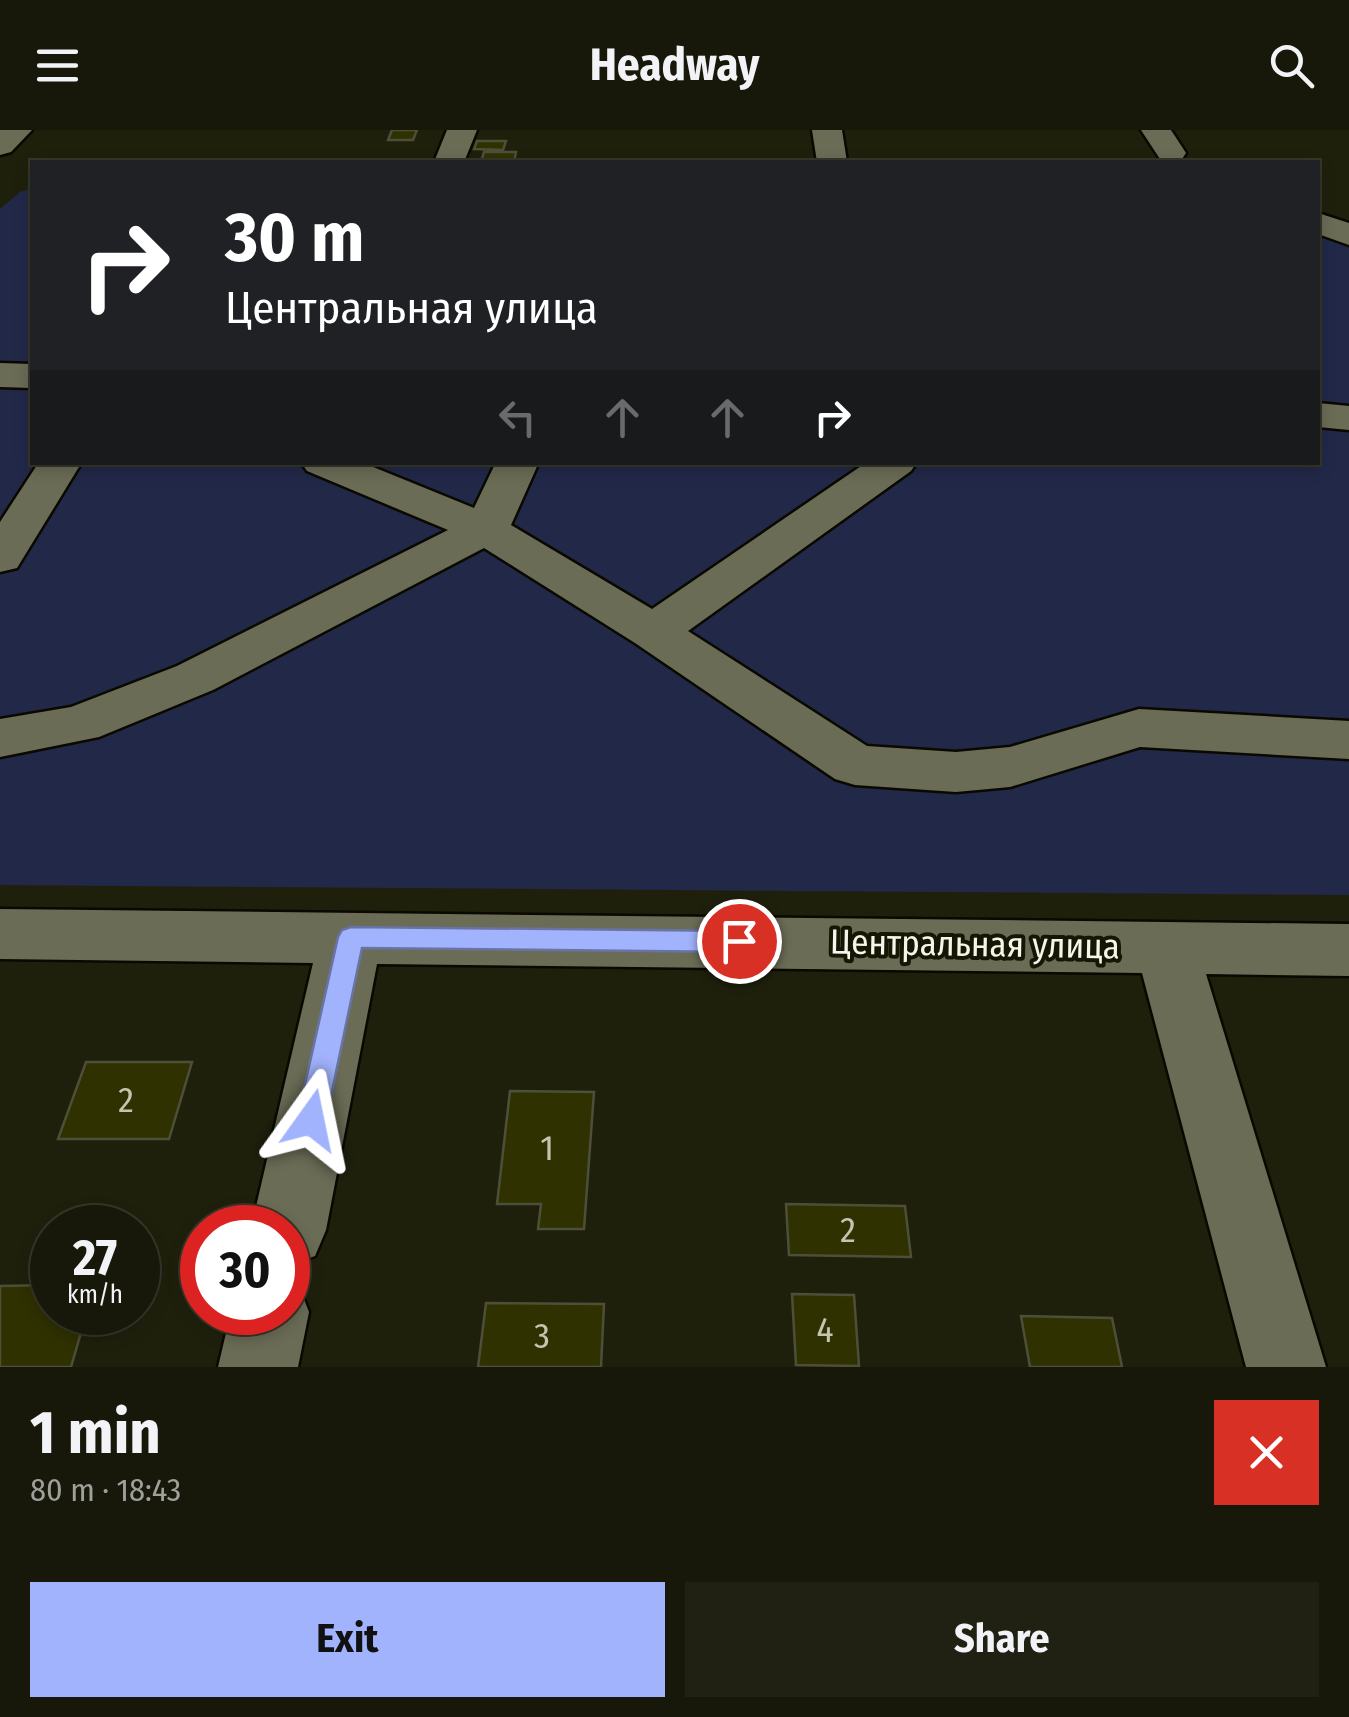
<!DOCTYPE html>
<meta charset="utf-8">
<style>
body{margin:0;font-family:"Fira Sans Condensed",sans-serif;background:#202112;color:#f1f3f6;height:100vh;display:flex;flex-direction:column;font-size:38px;white-space:nowrap}
*{box-sizing:border-box;margin:0}
p{font-size:32px;color:#9ea09c}
.icon{flex:none;width:55px;height:55px;fill:none;stroke:currentColor;stroke-width:2;stroke-linecap:round;stroke-linejoin:round}
.map{position:relative;height:1237px;overflow:hidden}
.sheet{display:flex;flex-direction:column;background:#171809;flex:1}
.sheet>*{flex:none}
.guide{position:absolute;left:30px;top:30px;width:1290px;height:305px;border-radius:0px;box-shadow:0 5px 15px #0003,0 0 0 2px #36372a;background:#202124;color:#fff;overflow:hidden}
.speed{position:absolute;left:30px;top:1075px;display:flex;gap:20px;font-size:50px;font-weight:700;text-align:center}
.speed>*{display:grid;place-content:center;width:130px;height:130px;border-radius:50%;background:#171809;box-shadow:0 5px 15px #0003,0 0 0 2px #36372a;line-height:1}
.speed small{font-size:25px;font-weight:400}
.speed .limit{border:15px solid #d22;background:#fff;color:#111}
.pin{position:absolute;display:grid;place-items:center;width:85px;height:85px;color:#fff;margin:-42px;border:5px solid #fff;border-radius:50%;box-shadow:0 2px 10px #0007}
.me{position:absolute;width:110px;margin:-55px;rotate:12deg;stroke-linejoin:round;filter:drop-shadow(0 0 8px #0008)}
.turn{display:flex;align-items:center;gap:35px;height:210px;padding:0 30px;font-size:45px}
.turn .icon{width:130px;height:130px;stroke-width:2.5}
.turn b{display:block;font-size:70px;line-height:85px}
.lanes{display:flex;align-items:center;height:95px;padding:0 30px;background:#0003;justify-content:center;gap:50px;direction:ltr}
.lanes .off{opacity:.35}
.round{display:grid;place-items:center;flex:none;width:105px;height:105px;border-radius:0px;background:#202112}
.overview{display:flex;align-items:center;justify-content:space-between;height:170px;padding:0 30px}
h1{font-size:60px;font-weight:700;line-height:75px}
.cta{display:flex;gap:20px;margin-top:auto;padding:20px 30px}
.cta a{flex:1;height:115px;border-radius:0px;background:#a1b3fd;color:#111;font-size:40px;font-weight:700;line-height:115px;text-align:center}
.cta a+a{background:#202112;color:#f1f3f6}
header{display:flex;justify-content:space-between;align-items:center;height:130px;padding:0 30px;background:#171809;font-size:45px;font-weight:700}
.map>svg:first-child{display:block}
</style>
<header><svg class="icon" aria-label="menu" viewBox="0 0 24 24"><path d="M4 6h16M4 12h16M4 18h16"/></svg>Headway<svg class="icon" aria-label="search" viewBox="0 0 24 24"><circle cx="10" cy="10" r="6"/><path d="M15 15l6 6"/></svg></header>
<div class="map">
<svg width="1349" height="1237" viewBox="0 0 1349 1237">
<rect width="100%" height="100%" fill="#1f200c"/>
<path fill="#222848" d="M32,58V332H1318V82L1349,90V765L0,755V79L20,62Z"/>
<path fill="#2f3100" stroke="#4d4f39" stroke-width="2.5" d="M392,0H417L413,10H388Z
M477,11H506L503,20L474,19Z
M484,22H516L514,32H481Z
M86,932H192L169,1009H58Z
M510,961L594,962L584,1099H538L541,1074H497Z
M786,1074L905,1076L911,1127L789,1125Z
M52,1155V1182H87L71,1237H0V1156Z
M792,1164L854,1165L859,1236L796,1235Z
M486,1173L604,1174L601,1237H478Z
M1021,1186L1112,1188L1122,1237H1030Z"/>
<g fill="none" stroke-linecap="round" stroke-linejoin="round">
<defs>
<path id="minor" d="M0,0H32L11,22L0,25Z
M447,0H477L464,32H434Z
M812,0H842L847,32H817Z
M1141,0H1171L1186,23L1182,29H1160Z
M1318,83L1349,93V115L1318,104Z
M0,233L32,234V258L0,257Z
M1318,273L1349,276V300L1318,297Z
M39,332H82L17,438L0,442V392Z
M301,332H361L474,378L496,332H539L511,395L652,479L867,332H917L911,341L688,501L867,616L956,622L1010,617L1139,579L1349,591V629L1140,617L1010,657L956,662L855,655L835,649L635,513L484,418L213,560L99,607L0,627V589L71,577L177,536L448,400L307,341Z
M0,779L1349,794V846L1206,844L1326,1237H1246L1142,843L377,834L326,1100L315,1126L288,1136V1098H251L313,833L0,829Z
M288,1150L298,1154L309,1182L298,1237H218L231,1182H288Z"/>
</defs>
<use href="#minor" stroke="#090900" stroke-width="5"/>
<use href="#minor" fill="#6a6c56" fill-rule="evenodd"/>
</g>
<path fill="#a1b3fd" stroke="#6974a4" stroke-width="2.5" d="M351,797L739,801L748,804L752,811L748,819L739,822L362,818L326,990L322,1000L311,1004L301,1000L297,990L338,807L342,800Z"/>
<g text-anchor="middle" dominant-baseline="central" stroke-width="8" stroke-linejoin="round" paint-order="stroke">
<g font-size="35" fill="#f5f6ea" stroke="#151704">
<text transform="translate(975 814) rotate(1)">Центральная улица</text>
</g>
<g font-size="35" fill="#c4c5b0">
<text x="126" y="970">2</text>
<text x="547" y="1018">1</text>
<text x="848" y="1100">2</text>
<text x="825" y="1200">4</text>
<text x="542" y="1206">3</text>
</g>
</g>
</svg>
<div class="speed"><div>27<small>km/h</small></div><div class="limit">30</div></div>
<div class="pin" style="left:739px;top:811px;background:#d93025"><svg class="icon" aria-label="arrive" viewBox="0 0 24 24"><path d="M6 21V4h12l-3 4 3 4H6"/></svg></div>
<svg class="me" style="left:311px;top:990px" viewBox="-20 -20 40 40"><path d="M0-17L14 15 0 8-14 15z" fill="#a1b3fd" stroke="#fff" stroke-width="4"/></svg>
<div class="guide">
<div class="turn"><svg class="icon" aria-label="right" viewBox="0 0 24 24"><path d="M7 20v-9h11M14 6l5 5-5 5"/></svg><div><b>30 m</b>Центральная улица</div></div>
<div class="lanes"><svg class="icon off" aria-label="left" viewBox="0 0 24 24"><path d="M17 20v-9H6M10 6l-5 5 5 5"/></svg><svg class="icon off" aria-label="ahead" viewBox="0 0 24 24"><path d="M12 20V5M6 11l6-6 6 6"/></svg><svg class="icon off" aria-label="ahead" viewBox="0 0 24 24"><path d="M12 20V5M6 11l6-6 6 6"/></svg><svg class="icon" aria-label="right" viewBox="0 0 24 24"><path d="M7 20v-9h11M14 6l5 5-5 5"/></svg></div>
</div>
</div>
<section class="sheet">
<div class="overview"><div><h1>1 min</h1><p>80 m · 18:43</p></div><a class="round" style="background:#d93025;color:#fff"><svg class="icon" aria-label="close" viewBox="0 0 24 24"><path d="M6 6l12 12M18 6L6 18"/></svg></a></div>
<div class="cta"><a>Exit</a><a>Share</a></div>
</section>
